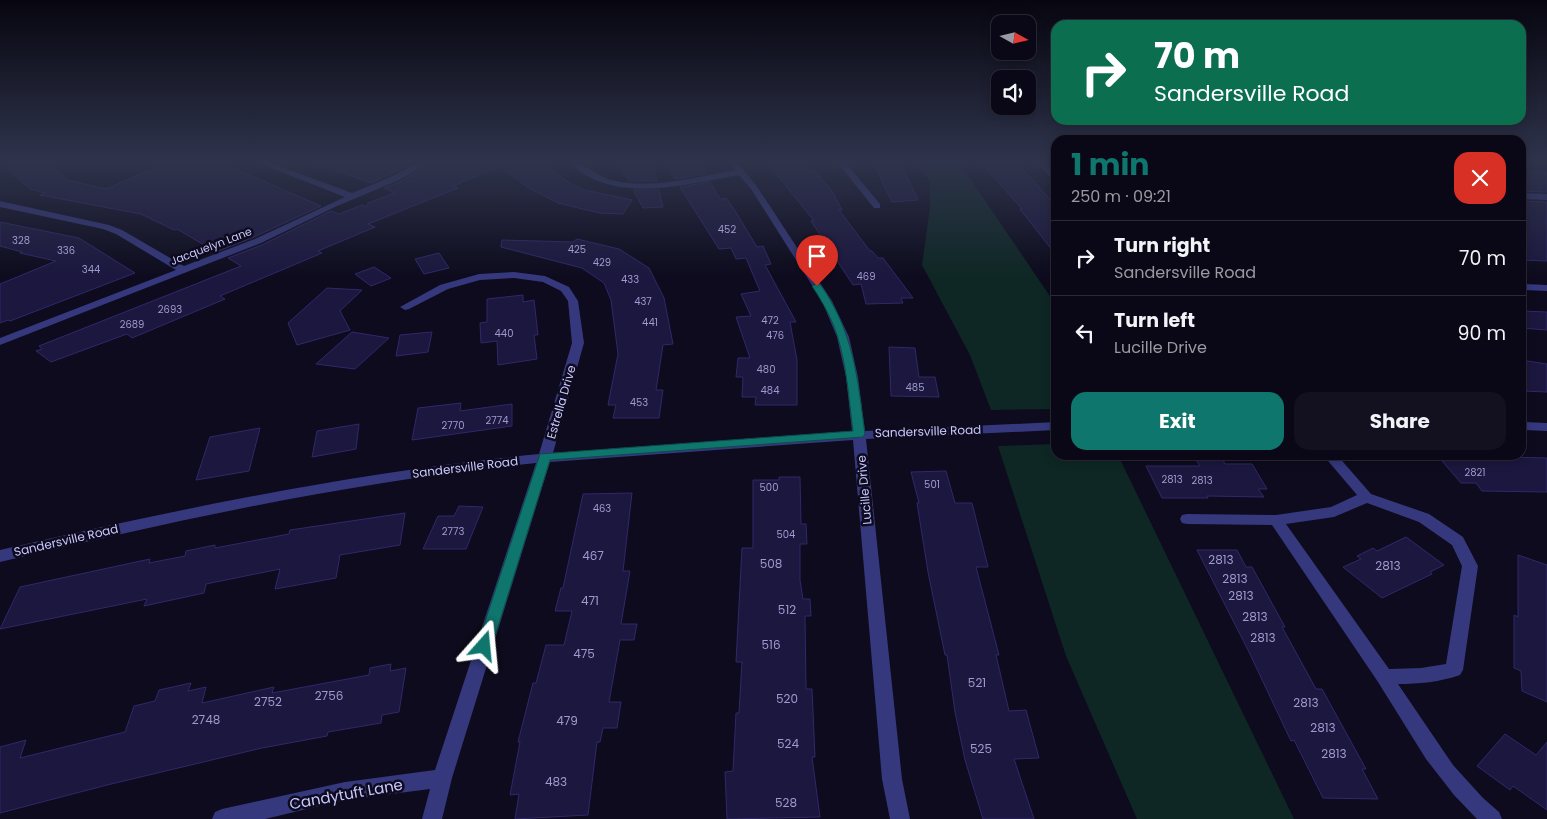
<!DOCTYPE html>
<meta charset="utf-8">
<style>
body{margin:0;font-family:Poppins,sans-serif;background:#13111f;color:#f1f3f6;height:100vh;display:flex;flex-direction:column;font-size:19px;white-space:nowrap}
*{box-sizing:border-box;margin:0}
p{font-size:16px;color:#999aa1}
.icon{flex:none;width:28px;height:28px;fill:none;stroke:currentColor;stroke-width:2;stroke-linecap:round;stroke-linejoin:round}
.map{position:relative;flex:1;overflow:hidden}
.drawer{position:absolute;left:1051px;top:135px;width:475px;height:325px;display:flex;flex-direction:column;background:#0a0816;border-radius:15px;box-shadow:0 2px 12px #0003,0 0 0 1px #2a2935}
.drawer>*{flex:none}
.top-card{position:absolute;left:1051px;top:20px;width:475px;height:105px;border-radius:15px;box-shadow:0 2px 12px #0003,0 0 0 1px #2a2935;background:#0b6e4f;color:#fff;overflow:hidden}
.needle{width:32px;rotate:98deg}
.controls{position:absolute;left:991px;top:15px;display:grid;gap:10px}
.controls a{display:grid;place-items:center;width:45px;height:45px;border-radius:10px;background:#0a0816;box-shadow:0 2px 12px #0003,0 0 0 1px #2a2935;font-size:25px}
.pin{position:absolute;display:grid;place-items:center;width:42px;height:42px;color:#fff;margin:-51px -21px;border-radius:50% 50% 50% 0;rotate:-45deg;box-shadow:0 0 5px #0007}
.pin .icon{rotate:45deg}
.me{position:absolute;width:55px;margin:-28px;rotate:18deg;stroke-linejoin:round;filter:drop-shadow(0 0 4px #0008)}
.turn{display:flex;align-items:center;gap:18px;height:105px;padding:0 20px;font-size:22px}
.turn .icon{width:65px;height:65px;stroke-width:2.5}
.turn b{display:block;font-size:35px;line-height:42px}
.round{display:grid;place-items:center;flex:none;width:52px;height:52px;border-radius:15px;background:#13111f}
.headline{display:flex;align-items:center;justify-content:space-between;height:85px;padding:0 20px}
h1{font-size:30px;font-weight:700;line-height:38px;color:#0f766e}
.action{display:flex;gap:10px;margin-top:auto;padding:10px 20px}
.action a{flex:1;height:58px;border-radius:15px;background:#0f766e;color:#fff;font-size:20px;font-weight:700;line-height:58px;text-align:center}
.action a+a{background:#13111f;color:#f1f3f6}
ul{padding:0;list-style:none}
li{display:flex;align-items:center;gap:15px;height:75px;padding:0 20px;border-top:1px solid #2a2935}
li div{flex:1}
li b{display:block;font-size:19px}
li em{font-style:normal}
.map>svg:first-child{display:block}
</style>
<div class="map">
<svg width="1547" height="819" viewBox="0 0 1547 819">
<rect width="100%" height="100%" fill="#0d0b1d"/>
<path fill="#0e2724" d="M912,162H956L971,180L1056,305V409L991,410L970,355L922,265L930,208V180Z
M1056,444V455H1118L1294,819H1137L1066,656L998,446Z"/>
<path fill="#1b173e" stroke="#30286b" d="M26,162H45L68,180L106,189L168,162H210L240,171L321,206L254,237L216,252L177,229L174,230L141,214L40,195L45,193L30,189L8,170L11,169L8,167Z
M320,162H415L371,183L319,164Z
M431,162H542L571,184L585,190L632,200L623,214L600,213L574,207H575L558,203L527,187L500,166L453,186L458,188L368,224L375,227L318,251L322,253L220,296L225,299L132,338L127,334L51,362L36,351L42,349L39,346L241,266L228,258L262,245L331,211L339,214L362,205L367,207L368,203L395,193L384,188L400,182Z
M619,162H652L657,181H629Z
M665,162H699L706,174L675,179Z
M767,162H799L811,171L814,170L832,191L842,210H839L870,251H872L878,258H883L913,298H901L903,303L866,304L861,284L853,285L811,221H814Z
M873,162H900L918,200L892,202Z
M1016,162L1056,206V255L1020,209H1022L982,164Z
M1521,171L1547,172V192L1521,191Z
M710,182L720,199L726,198L734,209L757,247L763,246L771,264L765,265L796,322H790L797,360V405H755L756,397H742L743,377H736L738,358H750L736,317L751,316L741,294L760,291L746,258L736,259L731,248L719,249L680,187Z
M633,190H659L663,207L643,208Z
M1521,201L1547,202V261L1521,260Z
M0,222L79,238L135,273L10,321L8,320L0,323V284L56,261L20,253L22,252L0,246Z
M577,239L619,249L649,268L664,298L673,344L663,345L656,390H663L659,418H613L616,405H608L618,354L611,300L604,283L582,268L501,247L502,240L573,242Z
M439,253L449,268L424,274L415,259Z
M374,267L391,278L371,286L355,274Z
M327,288L362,290L340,311L350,330L297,345L288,323Z
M523,295V302L534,300L538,335H534L537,359L498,365L497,341L481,343L480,323L487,322V299Z
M1521,311L1547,312V330L1521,328Z
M352,332L389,338L355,369L316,364Z
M432,332L428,352L396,356L400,335Z
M889,347L915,348L919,377H935L939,397L891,396Z
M1521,360L1547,364V392L1521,391Z
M461,403L460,411L512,404V426L412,440L418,408Z
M359,424L356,449L312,457L317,431Z
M260,428L249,471L196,480L210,437Z
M1463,456L1547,458V492L1482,491L1476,483H1461L1442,461L1466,459Z
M1196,460H1223L1225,464H1252L1267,489H1258L1264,497L1207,496L1208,498H1162L1146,466H1200Z
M946,471L955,503H972L988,567H976L999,655H996L1009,711L1026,710L1039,758L1014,759L1034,819H983L965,760L955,712L947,655H945L928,572L917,503H919L911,472Z
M779,477H800L801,524H806L807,544H800V580L803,599H810L811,616H805L806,689H812L815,757H812L820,817L727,819L725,772L733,771L736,713H739L742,662H736L742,548H753V480H779Z
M632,493L623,571H630L621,624H637L634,640H620L609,702H621L617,728H603L600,742H597L588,815L515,819L519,794L510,795L520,742H518L533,683H536L546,645H564L572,611H555L561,588H563L583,494Z
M459,506L483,507L466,549H423L438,516H454Z
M405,513L400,545L340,555L336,578L275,589L280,569L206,584L204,593L144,606L147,599L0,629L20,587L150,559L149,563L185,556L186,551L215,545V548L289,534L290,530Z
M1406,537L1444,565L1430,572L1432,574L1382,598L1343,567L1361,559L1357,556L1373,548L1377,551Z
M1197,550H1237L1246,567H1252L1285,627H1282L1316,689H1322L1366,769H1362L1378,799L1323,798L1294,740L1291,741L1248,650Z
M1518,555L1547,565V702L1522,691L1521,671L1514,668V615L1518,617Z
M391,664L390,671L406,668L399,712L382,715L381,723L328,732L327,736L262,748L107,785L0,813V747L26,740L20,758L125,732L134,706L155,701L159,690L191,683L188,691L206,687L202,703L274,687L272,693L369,675L370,668Z
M1505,734L1536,755L1547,742V810L1513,786L1510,790L1477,766Z"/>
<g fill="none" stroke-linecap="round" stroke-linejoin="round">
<path fill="#35387d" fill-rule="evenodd" d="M256,162H268L352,193L393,176L419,162H429L399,180L337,206L261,243L0,345V338L176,270L116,234L103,229L0,207V201L109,225L122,230L184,266L255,239L345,197Z
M569,162C585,162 596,176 611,180C651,190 697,177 736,170L729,162H737L758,188L832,301L849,337L858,377L865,431L1056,422V430L866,439L902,779L910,819H890L882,779L853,440L550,462L452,778L442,819H422L430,789L345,800L265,819H212L215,812L222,809L345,782L435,770L536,463C355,481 177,520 0,562V550C178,509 357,472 539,454L572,343L568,301L561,291L543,282L514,278L480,280L448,289L409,309L405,310L400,307L440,285L479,274L514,272L545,276L569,287L578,301L584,343L553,453L852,431L846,377L837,337L822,301L751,189L739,175C686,184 613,206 569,162Z
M837,162H845L880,204V208H874Z
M1037,162H1046L1056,173V180H1053Z
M1521,193L1547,194V200L1521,199Z
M1521,284L1547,285V291L1521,290Z
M1521,422L1547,423V431L1521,430Z
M1323,455H1337L1371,494L1429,514L1463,537L1465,541L1478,566L1463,670L1460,675C1440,682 1419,684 1398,684L1453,765L1483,798L1499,812L1502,819H1477L1454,795L1426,759L1378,682L1272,525L1187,524L1182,523L1180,519L1182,515L1187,514L1276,515L1331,507L1357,495ZM1367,503L1419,522L1452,545L1462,566L1446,664L1421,668L1389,669L1286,524L1334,517Z"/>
</g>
<linearGradient id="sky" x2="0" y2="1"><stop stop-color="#070610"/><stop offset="0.58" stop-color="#2f344c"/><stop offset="1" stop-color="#2f344c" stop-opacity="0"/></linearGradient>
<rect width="1547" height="277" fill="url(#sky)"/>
<path fill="#0f766e" stroke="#0a4d48" d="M817,283L820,284C854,333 857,376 865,434L863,437L550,460L492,646L490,650L484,652L479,650L477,646L540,454L853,431C849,400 847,368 838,338C833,320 822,301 812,286Z"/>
<g text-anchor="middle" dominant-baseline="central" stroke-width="5" stroke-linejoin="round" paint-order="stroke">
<g font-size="10" fill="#9e9bcf">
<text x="727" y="229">452</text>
<text x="21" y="240">328</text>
<text x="577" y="249">425</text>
<text x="66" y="250">336</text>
<text x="602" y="262">429</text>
<text x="91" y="269">344</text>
<text x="866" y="276">469</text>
<text x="630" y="279">433</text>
<text x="643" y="301">437</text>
<text x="170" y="309">2693</text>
<text x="770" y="320">472</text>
<text x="650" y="322">441</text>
<text x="132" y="324">2689</text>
<text x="504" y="333">440</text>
<text x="775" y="335">476</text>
<text x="766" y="369">480</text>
<text x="915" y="387">485</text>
<text x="770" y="390">484</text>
<text x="639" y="402">453</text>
<text x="497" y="420">2774</text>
<text x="453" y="425">2770</text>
<text x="1475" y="472">2821</text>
<text x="1172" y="479">2813</text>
<text x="1202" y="480">2813</text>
<text x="932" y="484">501</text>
<text x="769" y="487">500</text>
<text x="602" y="508">463</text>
<text x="453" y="531">2773</text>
<text x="786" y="534">504</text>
</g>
<g font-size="11" fill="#c9c7ff" stroke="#0d0b1d">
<text transform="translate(211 246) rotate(-21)">Jacquelyn Lane</text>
</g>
<g font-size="12" fill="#c9c7ff" stroke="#0d0b1d">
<text transform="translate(561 402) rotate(-74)">Estrella Drive</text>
<text transform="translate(928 431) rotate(-2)">Sandersville Road</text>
<text transform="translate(465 467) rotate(-7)">Sandersville Road</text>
<text transform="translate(864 490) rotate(-95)">Lucille Drive</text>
<text transform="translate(66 540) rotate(-13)">Sandersville Road</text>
</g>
<g font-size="12" fill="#9e9bcf">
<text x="593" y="555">467</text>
<text x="1221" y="559">2813</text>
<text x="771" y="563">508</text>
<text x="1388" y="565">2813</text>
<text x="1235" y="578">2813</text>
<text x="1241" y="595">2813</text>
<text x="590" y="600">471</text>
<text x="787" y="609">512</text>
<text x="1255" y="616">2813</text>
<text x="1263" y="637">2813</text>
<text x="771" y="644">516</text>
<text x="584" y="653">475</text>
<text x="977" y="682">521</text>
<text x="329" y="695">2756</text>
<text x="787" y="698">520</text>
<text x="268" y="701">2752</text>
<text x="1306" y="702">2813</text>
<text x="206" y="719">2748</text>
<text x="567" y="720">479</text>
<text x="1323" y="727">2813</text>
<text x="788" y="743">524</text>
<text x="981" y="748">525</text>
<text x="1334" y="753">2813</text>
<text x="556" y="781">483</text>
<text x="786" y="802">528</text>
</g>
<g font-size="15" fill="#c9c7ff" stroke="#0d0b1d">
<text transform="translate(346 794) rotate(-10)">Candytuft Lane</text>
</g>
</g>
</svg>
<div class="controls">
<a><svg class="needle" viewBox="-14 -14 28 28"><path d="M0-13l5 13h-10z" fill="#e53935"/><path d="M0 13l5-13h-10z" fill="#999aa1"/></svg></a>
<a><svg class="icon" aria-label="sound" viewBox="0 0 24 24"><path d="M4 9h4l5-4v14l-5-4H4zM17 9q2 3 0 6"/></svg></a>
</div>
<div class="pin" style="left:817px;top:286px;background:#d93025"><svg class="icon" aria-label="arrive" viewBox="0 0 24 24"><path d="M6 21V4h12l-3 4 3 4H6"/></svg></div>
<svg class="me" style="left:484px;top:646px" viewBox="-20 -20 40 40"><path d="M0-17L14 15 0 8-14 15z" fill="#0f766e" stroke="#fff" stroke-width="4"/></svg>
<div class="top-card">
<div class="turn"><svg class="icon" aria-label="right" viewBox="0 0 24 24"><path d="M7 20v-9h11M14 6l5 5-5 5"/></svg><div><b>70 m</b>Sandersville Road</div></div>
</div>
<section class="drawer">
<div class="headline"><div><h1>1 min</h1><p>250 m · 09:21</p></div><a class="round" style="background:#d93025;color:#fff"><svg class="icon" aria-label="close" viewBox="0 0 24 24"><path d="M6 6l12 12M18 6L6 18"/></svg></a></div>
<ul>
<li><svg class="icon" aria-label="right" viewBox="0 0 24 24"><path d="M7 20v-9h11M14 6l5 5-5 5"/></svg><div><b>Turn right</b><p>Sandersville Road</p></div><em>70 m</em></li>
<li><svg class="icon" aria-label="left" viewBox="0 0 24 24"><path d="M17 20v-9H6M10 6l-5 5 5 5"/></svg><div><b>Turn left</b><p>Lucille Drive</p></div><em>90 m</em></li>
</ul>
<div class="action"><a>Exit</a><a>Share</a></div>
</section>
</div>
